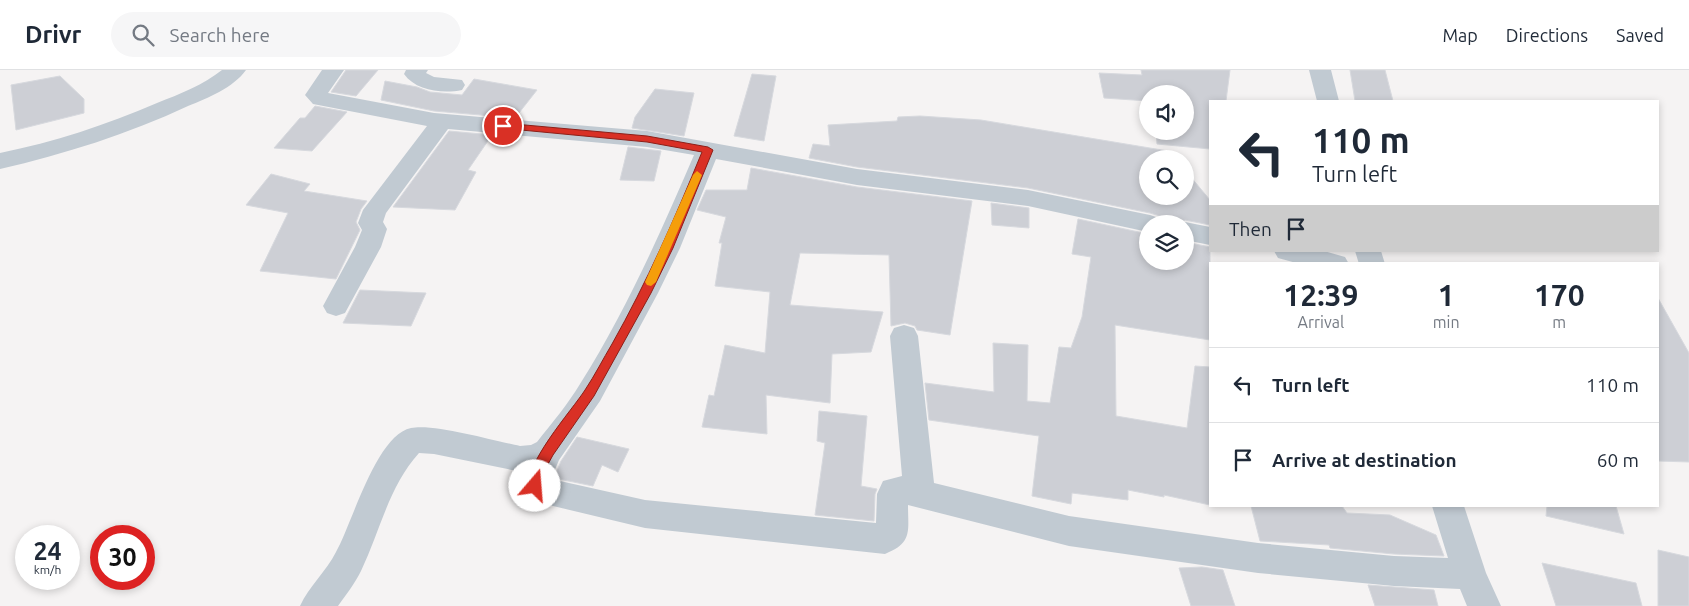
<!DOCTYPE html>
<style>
body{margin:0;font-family:Ubuntu,sans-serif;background:#f6f6f7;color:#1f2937;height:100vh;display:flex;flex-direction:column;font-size:19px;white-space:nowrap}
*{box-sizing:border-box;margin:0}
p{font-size:16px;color:#747a83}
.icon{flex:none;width:28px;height:28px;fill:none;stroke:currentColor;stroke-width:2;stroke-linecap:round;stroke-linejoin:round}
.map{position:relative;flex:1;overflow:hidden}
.side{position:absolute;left:1209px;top:192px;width:450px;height:245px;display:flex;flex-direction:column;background:#fff;border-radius:0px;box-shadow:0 2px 8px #0003}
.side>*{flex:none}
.guide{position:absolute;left:1209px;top:30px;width:450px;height:152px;border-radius:0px;box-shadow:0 2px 8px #0003;background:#fff;color:#1f2937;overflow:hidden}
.buttons{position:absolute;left:1139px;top:15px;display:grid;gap:10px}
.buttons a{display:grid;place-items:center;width:55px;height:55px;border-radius:50%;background:#fff;box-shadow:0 2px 8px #0003;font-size:25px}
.speed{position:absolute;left:15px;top:455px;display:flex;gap:10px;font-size:25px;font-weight:700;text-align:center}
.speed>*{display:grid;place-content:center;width:65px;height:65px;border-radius:50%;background:#fff;box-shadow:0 2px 8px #0003;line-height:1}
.speed small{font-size:12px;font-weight:400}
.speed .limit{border:8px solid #d22;background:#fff;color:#111}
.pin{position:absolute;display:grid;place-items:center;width:42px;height:42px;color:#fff;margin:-21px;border:2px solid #fff;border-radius:50%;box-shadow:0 1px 5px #0007}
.me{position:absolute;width:55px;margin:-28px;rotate:18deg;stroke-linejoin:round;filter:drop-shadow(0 0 4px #0008)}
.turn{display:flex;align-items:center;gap:18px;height:105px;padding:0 20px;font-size:22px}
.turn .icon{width:65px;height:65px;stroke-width:2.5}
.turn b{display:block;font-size:35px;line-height:42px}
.then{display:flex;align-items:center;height:48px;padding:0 20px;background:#0003;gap:10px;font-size:19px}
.eta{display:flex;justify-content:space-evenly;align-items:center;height:85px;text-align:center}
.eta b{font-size:30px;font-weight:600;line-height:35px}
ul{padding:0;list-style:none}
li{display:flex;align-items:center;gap:15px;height:75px;padding:0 20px;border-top:1px solid #e0e1e3}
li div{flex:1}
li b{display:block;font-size:19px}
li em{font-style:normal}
header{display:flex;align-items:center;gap:30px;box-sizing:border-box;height:70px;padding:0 25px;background:#fff;border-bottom:1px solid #e0e1e3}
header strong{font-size:24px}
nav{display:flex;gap:28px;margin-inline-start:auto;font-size:18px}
.search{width:350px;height:45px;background:#f6f6f7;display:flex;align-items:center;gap:12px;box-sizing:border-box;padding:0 18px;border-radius:28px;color:#747a83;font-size:19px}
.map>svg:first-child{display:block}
</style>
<header>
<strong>Drivr</strong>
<div class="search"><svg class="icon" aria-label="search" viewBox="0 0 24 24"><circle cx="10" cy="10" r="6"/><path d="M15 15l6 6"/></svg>Search here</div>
<nav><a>Map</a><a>Directions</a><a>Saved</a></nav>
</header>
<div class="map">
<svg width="1689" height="536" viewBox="0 0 1689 536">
<rect width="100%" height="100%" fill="#f5f3f3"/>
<path fill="#cdcfd5" stroke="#d7d9de" d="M346,0H378L356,26L331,22Z
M1141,0H1230L1226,31H1210V79L1157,74L1156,61H1185V24H1148V31L1104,28L1099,3L1142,5Z
M1350,0H1385L1393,31H1355Z
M752,4L776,6L764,71L734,66Z
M60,6L84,29V43L16,60L11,15Z
M474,9L537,20L515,48L434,41L381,30L385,11L417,17L430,22L462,25Z
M655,19L694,23L684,66L632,58L635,47Z
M315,36L347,42L312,81L274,78L300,48H305Z
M920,46L981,50L1168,81L1175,89H1148V126H1185V100L1210,130V155L1185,150L1177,154H1164L1160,146L1150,143L1028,118L857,97L809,88L813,74L830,76L828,55L897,51L898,47Z
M449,61L492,65L468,100L476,102L455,140L393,137Z
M628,77L661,81L654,111L620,110Z
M751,98L857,117L972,131L950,265L917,260L915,256L905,253L891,256L889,185L800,183L790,235L883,242L871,282L832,284L830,333L766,325L767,364L702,357L709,325L714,326L725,275L765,283L770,222L715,216L722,173H719L726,147L697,140L706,120H747Z
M271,104L310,114L304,121L367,131L361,139L356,152L360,160L336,209L260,201L288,143L246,135Z
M991,133L1029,138V158L992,155Z
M1078,149L1148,164V191H1185V172L1210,177V270L1115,255L1116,346L1187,358L1195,296L1210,297V435L1164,425V427L1128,420V430L1072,423L1071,434L1032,426L1039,366L929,350L925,313L994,322L993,273L1028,275L1027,331L1050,333L1059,277L1071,278L1082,247L1091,187L1072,184Z
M360,220L426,223L411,256L343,253Z
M1658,228L1689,283V392L1658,391Z
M819,341L867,346L861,416L877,419L875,424L874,451L815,445L825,373L817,371Z
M577,367L629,379L618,402L602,395L593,416L554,408L561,391Z
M1251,436H1342L1347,443L1390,445L1436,465L1444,486L1394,484L1330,478L1329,475L1260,471Z
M1547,436H1616L1624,464L1546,446Z
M1658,480L1689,487V536H1658Z
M1542,493L1636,513L1642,536H1556Z
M1202,497L1223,500L1235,536H1191L1179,498Z
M1368,515L1434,520L1438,536H1375Z"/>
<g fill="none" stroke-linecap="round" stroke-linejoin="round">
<path fill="#c1cad2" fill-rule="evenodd" d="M222,0H246C233,18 208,28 188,36C128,64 65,84 0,99V83C54,72 106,55 157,33C180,24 203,15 222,0Z
M322,0H344L328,23L434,43L647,61L857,99L1028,120L1150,145L1159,148L1162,154H1148V162L1028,136L857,115L716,89L680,178L658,223L600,331L559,390L551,409L645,430L876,453L877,424L883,411L902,406L890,266L894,258L904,255L914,258L918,266L934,413L1069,446L1258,473L1394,486L1448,488L1432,436H1464L1486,503L1501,536H1467L1460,519L1394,516L1258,503L1069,476L908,435C908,461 913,473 885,484L645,458L528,430L520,416L522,402L434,384L419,383C389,416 380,461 361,501C355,513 346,525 338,536H300C309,516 326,502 336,482C352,454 376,365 411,358C433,353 495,371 520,376L531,375L537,372C552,353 568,334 580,314C626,241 660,164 694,85L647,77L448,59L386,143L383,152L387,159L381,177L345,243L336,246L327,243L323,236L355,177L362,160L358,153L363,140L427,56L313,34L305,25Z
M406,0H428L426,3L434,7L462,10L465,15L462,20C443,24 416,21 404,4Z
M1309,0H1331L1339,31H1317Z
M1185,152L1210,157V175L1185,170V154H1179Z
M1274,181H1324L1345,187L1349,194H1300L1278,188Z
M1355,181H1381L1385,194H1359Z"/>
</g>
<path fill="#d93025" stroke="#8d1f18" d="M503,53L647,66L708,77L713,80L673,178L651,223L594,326L553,385L542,405L539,420L535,422L530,420C520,398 573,339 585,320C595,305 603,289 612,274C647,212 675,148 702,82L647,72L500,58L498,56Z"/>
<path fill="#f59e0b" d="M697,101L702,105L656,212L651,216L647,215L645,212L693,105Z"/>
</svg>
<div class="buttons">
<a><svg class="icon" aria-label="sound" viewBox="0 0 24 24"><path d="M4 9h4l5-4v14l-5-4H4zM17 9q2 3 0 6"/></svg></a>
<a><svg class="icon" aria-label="search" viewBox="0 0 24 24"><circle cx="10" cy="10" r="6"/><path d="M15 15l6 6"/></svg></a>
<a><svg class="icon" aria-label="layers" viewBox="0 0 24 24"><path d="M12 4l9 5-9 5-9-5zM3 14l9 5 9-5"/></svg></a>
</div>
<div class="speed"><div>24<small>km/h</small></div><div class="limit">30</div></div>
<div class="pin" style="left:503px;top:56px;background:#d93025"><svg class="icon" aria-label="arrive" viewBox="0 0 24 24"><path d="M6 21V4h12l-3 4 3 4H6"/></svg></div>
<svg class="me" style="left:535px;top:416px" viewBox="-20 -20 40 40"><circle r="19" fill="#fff"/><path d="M0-13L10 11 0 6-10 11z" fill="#d93025"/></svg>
<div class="guide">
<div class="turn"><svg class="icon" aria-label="left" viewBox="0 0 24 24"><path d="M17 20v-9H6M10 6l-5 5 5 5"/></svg><div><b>110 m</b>Turn left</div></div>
<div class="then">Then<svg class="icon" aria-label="arrive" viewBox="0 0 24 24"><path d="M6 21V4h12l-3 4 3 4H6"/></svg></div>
</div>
<section class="side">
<div class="eta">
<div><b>12:39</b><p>Arrival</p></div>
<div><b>1</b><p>min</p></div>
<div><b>170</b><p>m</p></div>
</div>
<ul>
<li><svg class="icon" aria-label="left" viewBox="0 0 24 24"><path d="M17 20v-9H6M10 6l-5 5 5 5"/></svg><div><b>Turn left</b></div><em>110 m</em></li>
<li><svg class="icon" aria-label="arrive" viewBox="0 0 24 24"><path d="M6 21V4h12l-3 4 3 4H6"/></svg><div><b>Arrive at destination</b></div><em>60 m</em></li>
</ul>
</section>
</div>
